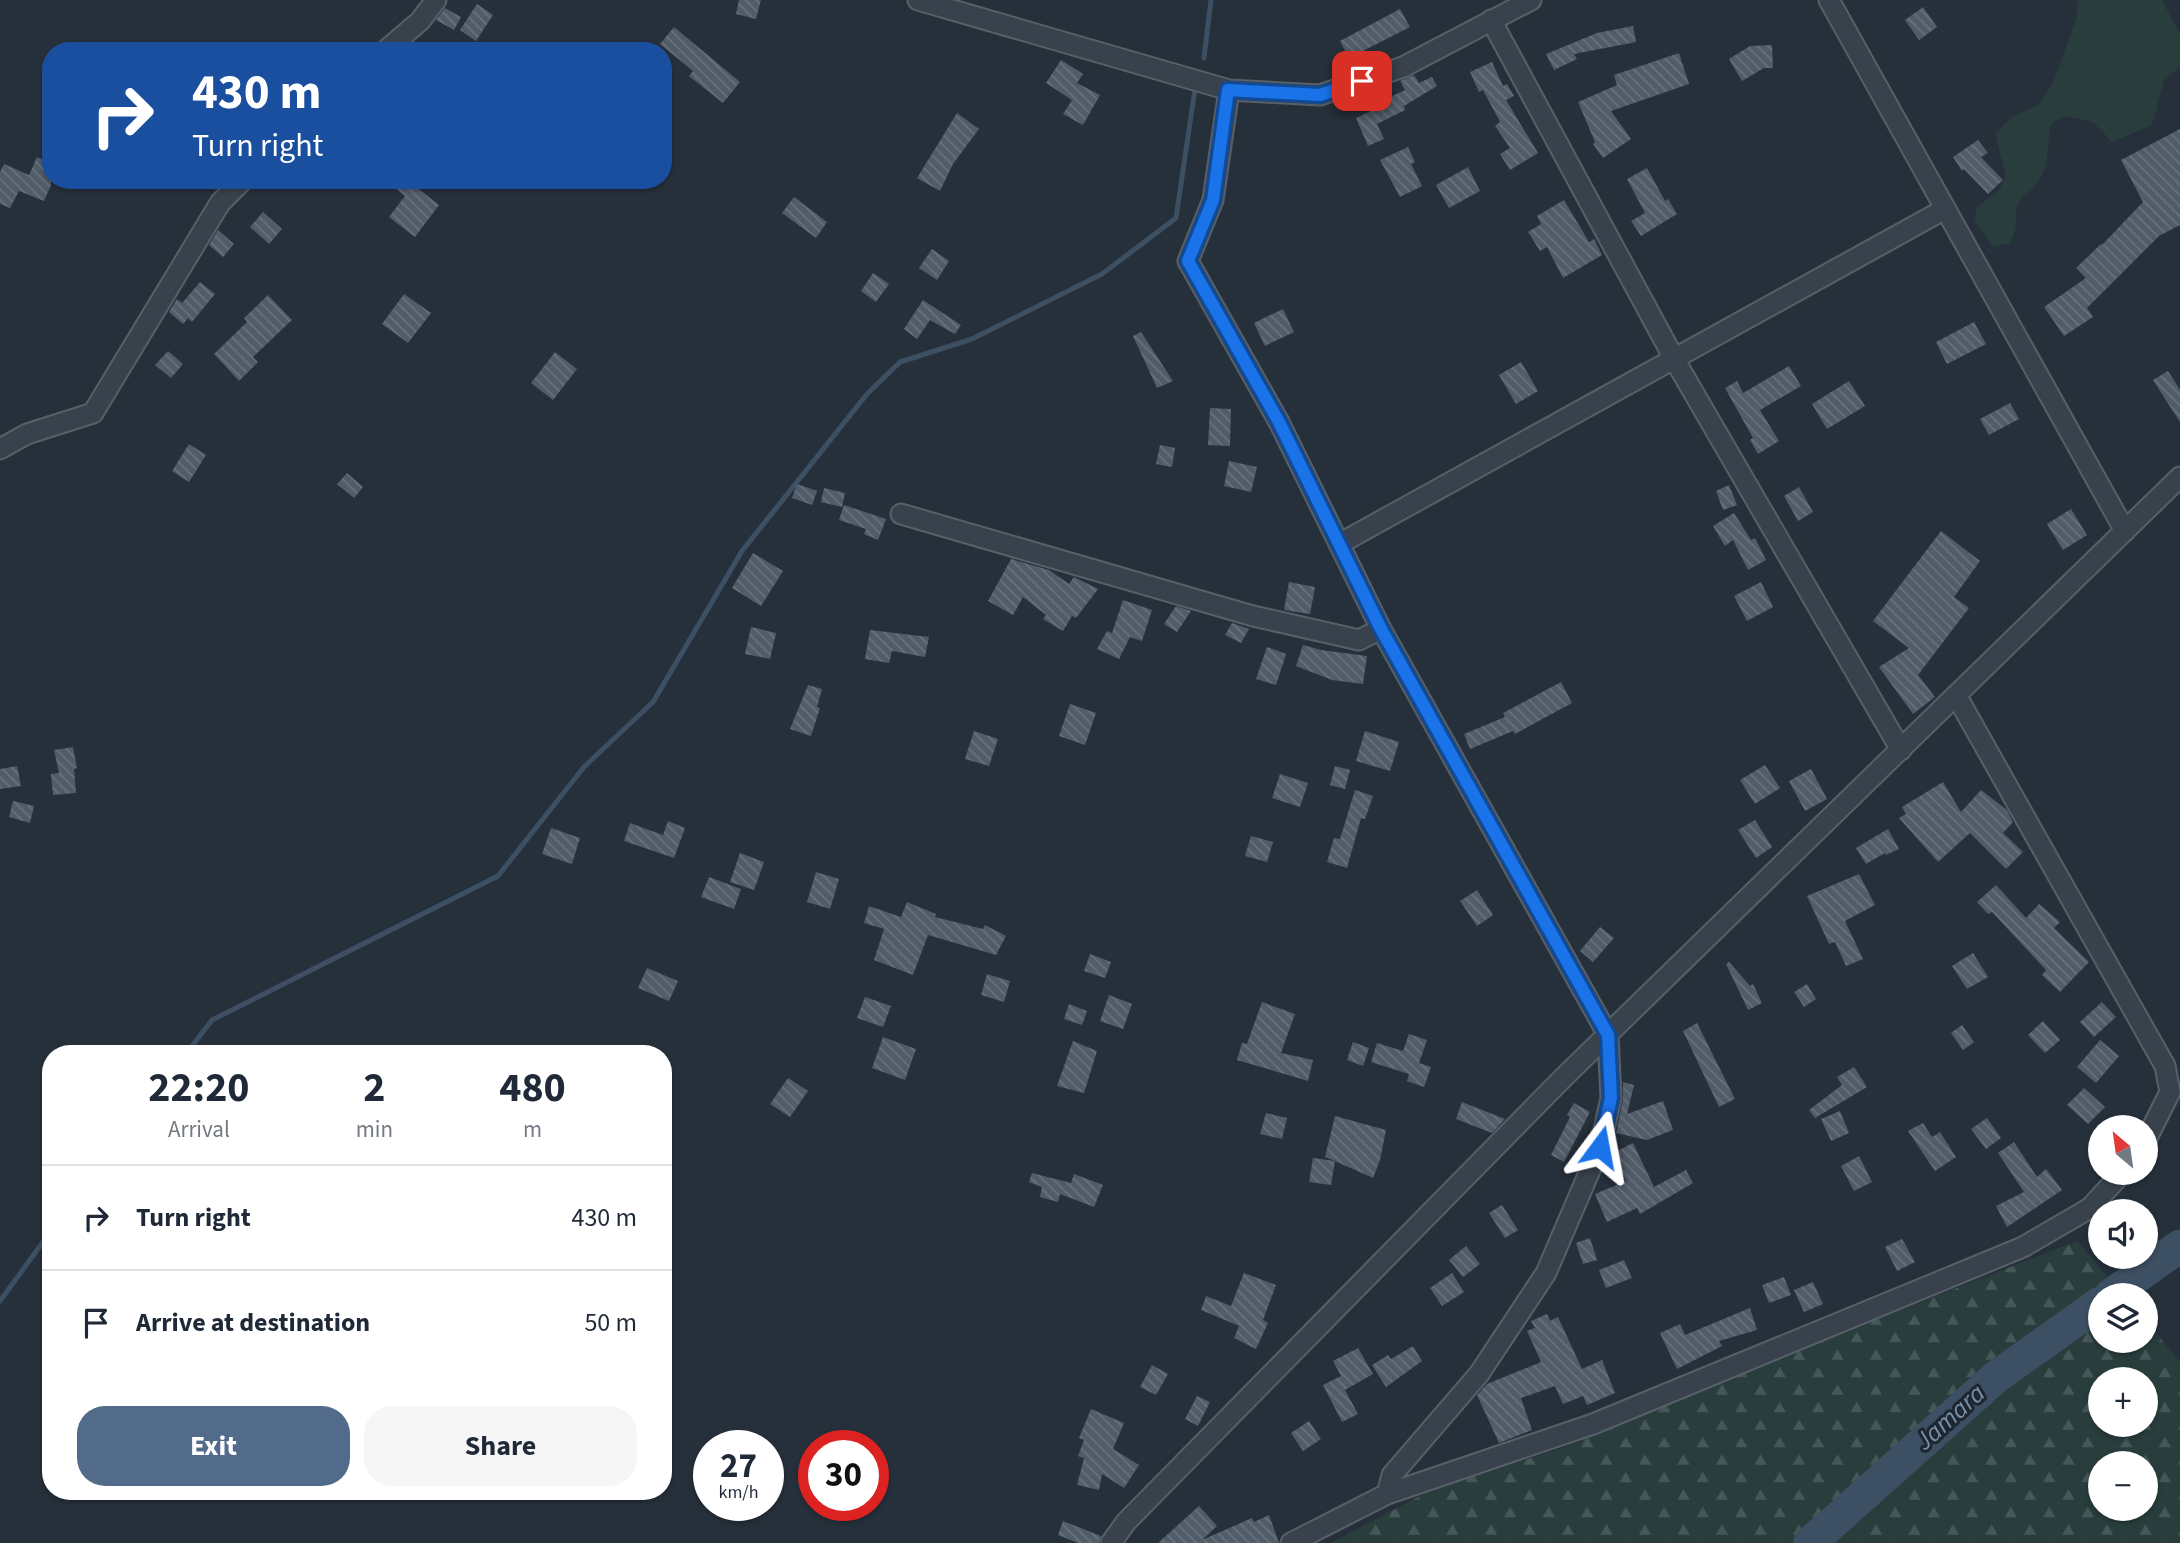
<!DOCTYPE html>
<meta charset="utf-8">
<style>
body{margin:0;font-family:"Source Sans 3",sans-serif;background:#f6f6f7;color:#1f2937;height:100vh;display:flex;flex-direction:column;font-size:26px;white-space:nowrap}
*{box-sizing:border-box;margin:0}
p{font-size:23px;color:#747a83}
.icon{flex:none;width:38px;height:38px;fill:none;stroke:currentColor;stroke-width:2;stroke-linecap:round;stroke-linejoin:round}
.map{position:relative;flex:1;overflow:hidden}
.panel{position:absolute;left:42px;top:1045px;width:630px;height:455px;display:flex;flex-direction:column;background:#fff;border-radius:28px;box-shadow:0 2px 5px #0004}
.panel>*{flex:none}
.hud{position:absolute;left:42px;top:42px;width:630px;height:147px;border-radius:28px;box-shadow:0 2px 5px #0004;background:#1a4fa0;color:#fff;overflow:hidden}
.needle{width:46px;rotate:331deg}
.fabs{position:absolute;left:2088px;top:1115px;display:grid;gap:14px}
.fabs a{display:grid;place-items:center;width:70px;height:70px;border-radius:50%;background:#fff;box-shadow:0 2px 5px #0004;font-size:35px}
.speed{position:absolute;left:693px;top:1430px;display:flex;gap:14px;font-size:35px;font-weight:700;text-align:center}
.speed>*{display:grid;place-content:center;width:91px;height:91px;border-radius:50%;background:#fff;box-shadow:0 2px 5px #0004;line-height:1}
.speed small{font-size:18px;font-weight:400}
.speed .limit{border:10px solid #d22;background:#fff;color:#111}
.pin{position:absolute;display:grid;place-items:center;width:60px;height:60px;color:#fff;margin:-30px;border-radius:14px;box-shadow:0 4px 10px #0006}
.me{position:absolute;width:77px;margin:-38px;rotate:13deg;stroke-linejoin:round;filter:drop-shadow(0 0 5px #0008)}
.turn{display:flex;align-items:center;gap:24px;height:147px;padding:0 35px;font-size:32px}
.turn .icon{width:91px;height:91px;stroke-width:2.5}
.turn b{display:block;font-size:49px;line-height:60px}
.eta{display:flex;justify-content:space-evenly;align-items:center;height:119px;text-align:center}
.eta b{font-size:42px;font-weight:700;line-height:49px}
.primary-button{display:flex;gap:14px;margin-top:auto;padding:14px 35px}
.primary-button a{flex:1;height:80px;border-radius:28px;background:#536b8a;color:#fff;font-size:28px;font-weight:700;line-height:80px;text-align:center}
.primary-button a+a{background:#f6f6f7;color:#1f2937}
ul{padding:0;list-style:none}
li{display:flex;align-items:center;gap:21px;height:105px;padding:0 35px;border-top:2px solid #e0e1e3}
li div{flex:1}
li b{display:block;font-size:26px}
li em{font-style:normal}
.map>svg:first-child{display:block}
</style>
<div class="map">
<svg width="2180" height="1543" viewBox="0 0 2180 1543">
<defs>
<pattern id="forest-firs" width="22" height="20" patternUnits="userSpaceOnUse" patternTransform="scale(1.75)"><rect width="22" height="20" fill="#293d3d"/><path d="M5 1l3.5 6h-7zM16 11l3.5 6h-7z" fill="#465758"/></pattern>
<pattern id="building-back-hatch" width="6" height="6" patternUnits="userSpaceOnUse" patternTransform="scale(1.75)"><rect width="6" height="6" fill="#515c69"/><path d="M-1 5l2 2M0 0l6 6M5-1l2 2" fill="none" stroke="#68717d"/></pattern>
</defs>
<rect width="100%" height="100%" fill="#26303b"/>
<path fill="#293d3d" d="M2078,0H2162L2180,35V67L2164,80L2152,125L2112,142L2093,122L2064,116L2051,124C2046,144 2051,164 2038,182C2033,189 2023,195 2019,202C2012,218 2022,225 2008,244L1993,246L1975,222L1976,208L1999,190L2006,176L1995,134L2012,117L2040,104L2055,78L2076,19Z"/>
<path fill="url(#forest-firs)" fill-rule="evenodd" d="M2077,1241L2123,1295H2100V1340H2146V1321L2180,1362V1543H1331L1429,1491L1565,1447L1857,1327ZM2100,1379H2146V1424H2100ZM2146,1463V1508H2100V1463Z"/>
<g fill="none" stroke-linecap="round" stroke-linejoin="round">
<path stroke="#3d4f63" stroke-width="5" d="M1204,58L1211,0
M186,1054L212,1020L498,876L584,767L653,702L742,551L867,394L900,362L972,339L1102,274L1176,218L1195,89
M0,1301L51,1231"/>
<path stroke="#3d4f63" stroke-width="33" d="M2111,1295L2180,1246
M1810,1543L1996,1377L2100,1303"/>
</g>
<path fill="url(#building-back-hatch)" d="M739,0H761L756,19L736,14Z
M477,4L493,15L476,41L460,30Z
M1923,7L1937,27L1919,40L1905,20Z
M445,8L461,17L454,30L436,20Z
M1400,9L1410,27L1349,58L1340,41Z
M1633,26L1636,42L1574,54L1577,59L1554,70L1546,54L1597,33Z
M674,27L740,82L723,103L689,76L693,71L660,44Z
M1772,45L1773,68H1764L1742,81L1729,59L1750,46Z
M1679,53L1689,84L1611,111L1631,139L1603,158L1593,144L1595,142L1578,102L1617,85L1614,75Z
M1061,60L1083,74L1077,83L1100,95L1083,125L1063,114L1072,100L1046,83Z
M1492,62L1503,86L1507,84L1514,96L1506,100L1538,153L1510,170L1500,154L1510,148L1495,126L1500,122L1483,90L1479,92L1470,72Z
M1414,75L1419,83L1432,77L1437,86L1404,106L1405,110L1377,124L1384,139L1368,146L1356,118L1373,110L1371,106L1405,90L1400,81Z
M957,113L979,129L953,164L940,191L917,178Z
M2180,129V225L2159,236L2087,308L2093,317L2064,336L2044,307L2086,278L2076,268L2101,244L2102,245L2143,202L2121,160Z
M1978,140L1988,153L1981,157L2003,180L1988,194L1964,169L1962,171L1953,157Z
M1408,147L1415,162L1411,164L1422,186L1400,197L1380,160Z
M37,157L51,163V185L44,201L19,191L10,208L0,204V172L4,164L29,175Z
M1468,167L1480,191L1449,208L1436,185Z
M1647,168L1665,201L1668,199L1677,214L1641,236L1631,221L1645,213L1627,179Z
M385,180H407L439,205L415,237L389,217L405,196Z
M794,197L827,222L816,238L782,213Z
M1564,200L1589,242L1594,239L1602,255L1563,278L1547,247L1540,251L1528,232L1541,224L1537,216Z
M263,212L282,229L269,244L250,227Z
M218,230L234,244L223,257L209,245Z
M932,249L949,261L937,280L919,268Z
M873,273L889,284L876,302L861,291Z
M200,282L215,294L192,322L188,318L183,324L169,312L177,299L182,303Z
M404,294L431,313L408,343L382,324Z
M268,295L292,320L253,357L258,362L239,381L214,354L247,322L244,318Z
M923,300L961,325L955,334L930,320L917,339L904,329Z
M1283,309L1294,332L1265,346L1254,323Z
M1974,322L1986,344L1947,364L1936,342Z
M1141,332L1173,381L1157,388L1133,336Z
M168,351L183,364L171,378L155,365Z
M555,352L577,369L553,400L531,383Z
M1521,362L1538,391L1516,404L1499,375Z
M1789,366L1801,386L1760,410L1779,441L1758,454L1750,440L1753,438L1725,388L1737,381L1743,393Z
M2168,371L2180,390V422L2153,380Z
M1849,381L1865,406L1827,429L1812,404Z
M2010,403L2019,419L1989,435L1980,419Z
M1210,408L1231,409L1230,446L1208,445Z
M189,444L206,455L189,482L172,471Z
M1160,445L1175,448L1172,467L1156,464Z
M1229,461L1257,467L1251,492L1224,486Z
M347,473L363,487L354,498L337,484Z
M797,484L817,491L812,505L792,498Z
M1729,485L1737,505L1723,510L1716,491Z
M1799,487L1813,512L1798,521L1784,496Z
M824,488L845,493L842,507L821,502Z
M844,505L886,519L878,540L864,534L866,529L839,520Z
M2071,509L2087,535L2063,550L2047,524Z
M1734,513L1751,540L1755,538L1766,560L1748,570L1733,540L1725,546L1713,526Z
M1941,531L1980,561L1954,597L1969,608L1918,675L1935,697L1913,714L1879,667L1909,648L1873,621Z
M753,553L783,571L761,606L732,588Z
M1011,559L1049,570L1069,584L1074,577L1098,589L1076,618L1072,616L1063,631L1043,619L1046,615L1023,597L1013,615L988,601Z
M1289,582L1315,587L1310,614L1284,610Z
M1761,582L1773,607L1747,621L1734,596Z
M1123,600L1152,610L1142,641L1130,637L1119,659L1097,649L1107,631L1112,633Z
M1176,606L1191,611L1177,632L1164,624Z
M1232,623L1249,629L1241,643L1225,635Z
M751,627L776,633L770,659L745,654Z
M870,630L929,637L925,657L892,651L889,663L865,659Z
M1303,645L1321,650L1367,656L1363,684L1332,680L1296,666Z
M1267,647L1286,654L1276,685L1256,679Z
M1561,682L1572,703L1515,734L1513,731L1470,749L1464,734L1505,717L1503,713Z
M808,685L822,689L817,707L820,708L811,736L790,729Z
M1070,704L1096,713L1085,745L1059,736Z
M974,731L998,739L989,766L965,759Z
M1365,731L1399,742L1390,771L1356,761Z
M73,747L77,768L74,769L76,793L53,795L51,774L59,773L54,750Z
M1765,765L1780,788L1755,804L1740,780Z
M17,766L21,786L0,789V769Z
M1335,766L1350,770L1345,789L1330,785Z
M1811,769L1827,799L1805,811L1789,781Z
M1280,774L1308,783L1300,807L1272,798Z
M1943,782L1961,812L1981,790L2007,810L2013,822L2003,833L2023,852L2006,869L1970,833L1938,862L1899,818L1906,814L1902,807Z
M1355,790L1373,796L1365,819L1361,818L1347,868L1327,862L1334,838L1340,839Z
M13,801L34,806L30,823L9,817Z
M1755,820L1772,847L1756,858L1738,830Z
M668,821L685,828L674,858L624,841L630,823L663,835Z
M551,828L580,838L572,864L542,854Z
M1888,829L1899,849L1886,855L1885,853L1866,864L1856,848Z
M1251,836L1273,842L1267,862L1245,856Z
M740,853L764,862L754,890L730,882Z
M816,872L839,879L830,909L807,902Z
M1859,874L1875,905L1845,921L1863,959L1846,966L1835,942L1829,944L1807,896Z
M709,877L741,889L734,909L701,897Z
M1996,885L2026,918L2039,904L2060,922L2054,928L2089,962L2060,992L2042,975L2046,970L1992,912L1988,914L1977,902Z
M1477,890L1493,915L1477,926L1460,901Z
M907,902L936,914L935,917L983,929L985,925L1006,936L996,955L928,935L913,975L874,960L884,929L864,923L869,906L901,917Z
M1600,927L1614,938L1593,962L1580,951Z
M1973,953L1988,977L1967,989L1952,966Z
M1090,954L1111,962L1105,978L1084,971Z
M1729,962L1750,986L1753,984L1762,1003L1748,1010L1726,964Z
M647,968L678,981L669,1001L638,988Z
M987,974L1010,981L1004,1002L981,995Z
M1807,984L1816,999L1804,1007L1794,992Z
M1109,995L1132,1004L1123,1029L1100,1021Z
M865,997L891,1006L883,1027L857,1018Z
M1262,1002L1295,1014L1281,1053L1313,1060L1308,1081L1237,1060L1242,1043L1247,1044Z
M2102,1002L2116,1017L2094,1037L2080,1022Z
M1069,1004L1087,1011L1082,1025L1064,1019Z
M2043,1021L2060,1040L2045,1053L2028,1035Z
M1697,1023L1735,1099L1719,1107L1683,1031Z
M1962,1025L1974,1042L1963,1050L1951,1033Z
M1409,1034L1427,1040L1419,1063L1431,1067L1424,1087L1407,1081L1409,1074L1371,1062L1377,1043L1403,1051Z
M883,1037L916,1049L905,1080L872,1068Z
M2100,1040L2119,1056L2096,1083L2077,1067Z
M1073,1041L1097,1051L1084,1093L1057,1086Z
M1353,1042L1369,1048L1363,1066L1347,1060Z
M1854,1067L1867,1087L1815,1118L1809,1110L1842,1085L1837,1077Z
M788,1078L808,1091L790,1117L770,1104Z
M1623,1082L1634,1085L1627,1114L1663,1101L1673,1130L1647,1140L1616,1133L1623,1100Z
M2084,1088L2105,1107L2088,1124L2067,1105Z
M1462,1102L1505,1119L1492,1133L1456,1119Z
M1574,1103L1590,1112L1564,1162L1551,1155L1570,1117L1567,1115Z
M1840,1111L1849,1133L1831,1141L1821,1119Z
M1266,1113L1287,1118L1282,1139L1260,1134Z
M1335,1116L1386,1130L1380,1160L1373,1178L1335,1161L1331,1185L1309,1182L1313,1158L1335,1161L1325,1157Z
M1987,1118L2001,1138L1986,1149L1971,1129Z
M1923,1123L1932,1137L1940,1132L1956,1157L1935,1171L1908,1131Z
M2014,1142L2037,1177L2046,1169L2062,1190L2007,1227L1996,1206L2024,1192L1998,1153Z
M1633,1143L1654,1187L1686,1170L1693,1183L1640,1214L1637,1208L1607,1222L1595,1194L1626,1181L1613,1153Z
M1859,1156L1872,1182L1854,1191L1841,1166Z
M1032,1173L1071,1183L1074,1174L1103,1185L1094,1207L1060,1194L1058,1202L1040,1197L1042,1187L1029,1182Z
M1502,1205L1518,1230L1505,1238L1489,1213Z
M1590,1238L1597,1260L1583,1264L1576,1243Z
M1902,1239L1915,1262L1897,1271L1885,1247Z
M1466,1246L1480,1264L1463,1277L1449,1260Z
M1624,1260L1632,1278L1606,1288L1599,1270Z
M1244,1273L1276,1285L1263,1320L1268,1323L1256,1349L1234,1338L1239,1326L1201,1310L1206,1296L1231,1306Z
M1452,1273L1464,1292L1442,1306L1430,1288Z
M1784,1277L1791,1295L1769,1303L1762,1285Z
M1813,1282L1823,1304L1804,1312L1794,1290Z
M1750,1308L1757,1330L1719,1341L1722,1346L1677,1369L1660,1333L1680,1324L1685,1335Z
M1547,1314L1550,1321L1558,1317L1582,1369L1602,1360L1615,1393L1587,1405L1583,1396L1563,1404L1555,1386L1521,1398L1532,1430L1499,1443L1477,1395L1487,1384L1541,1362L1527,1331L1535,1328L1531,1321Z
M1413,1346L1422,1361L1386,1387L1372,1365L1388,1355L1391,1359Z
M1358,1348L1373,1374L1345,1390L1358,1414L1342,1422L1323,1385L1341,1376L1333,1361Z
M1152,1365L1168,1374L1156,1395L1140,1387Z
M1197,1396L1210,1402L1198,1426L1185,1419Z
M1091,1409L1124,1423L1113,1449L1139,1465L1124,1488L1102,1474L1099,1490L1077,1485L1084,1458L1078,1456L1084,1440L1079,1438Z
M1309,1421L1321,1439L1303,1451L1291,1433Z
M1199,1506L1217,1526L1202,1540L1252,1518L1254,1522L1269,1515L1279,1543H1158Z
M1063,1521L1101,1536L1099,1543H1078L1058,1535Z"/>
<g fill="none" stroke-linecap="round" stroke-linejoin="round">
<defs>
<path id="street" d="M918,0L1229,90L1320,95L1403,67L1531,0
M1829,0L2125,531
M1491,20L1677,364L1901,750
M385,51L420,21L436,0
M1229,90L1213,200L1188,261L1279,422L1381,629L1608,1035L1611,1098L1600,1147L1546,1273L1479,1374L1392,1475L1387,1494
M0,449L27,434L93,413L220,203L243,180
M901,514L1253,616L1359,640L1381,629
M1339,544L1945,209
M1956,695L2165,1066L2170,1092L2146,1140
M1111,1543L1126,1522L1564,1077L2180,477
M1291,1543L1387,1494L1593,1424L2023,1247L2090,1208L2123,1172"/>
</defs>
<use href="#street" stroke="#576069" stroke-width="23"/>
<use href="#street" stroke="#39424c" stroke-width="19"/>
</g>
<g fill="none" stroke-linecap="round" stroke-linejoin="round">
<defs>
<path id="route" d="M1362,81L1320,95L1228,90L1213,200L1188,261L1279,422L1381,629L1608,1035L1611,1098L1600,1147"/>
</defs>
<use href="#route" stroke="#114b97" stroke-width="18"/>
<use href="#route" stroke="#1a73e8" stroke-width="12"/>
</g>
<g text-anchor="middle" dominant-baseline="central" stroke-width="6" stroke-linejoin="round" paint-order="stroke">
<g font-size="26" font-style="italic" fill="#788fa8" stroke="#1e2730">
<text transform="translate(1950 1417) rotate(-42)">Jamara</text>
</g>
</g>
</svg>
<div class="fabs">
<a><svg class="needle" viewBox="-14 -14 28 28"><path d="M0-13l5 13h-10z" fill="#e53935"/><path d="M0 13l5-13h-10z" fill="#747a83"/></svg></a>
<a><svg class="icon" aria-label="sound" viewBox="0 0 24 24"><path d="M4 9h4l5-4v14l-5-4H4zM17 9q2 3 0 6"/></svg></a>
<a><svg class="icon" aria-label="layers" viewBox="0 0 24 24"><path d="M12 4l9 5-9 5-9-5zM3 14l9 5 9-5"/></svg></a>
<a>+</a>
<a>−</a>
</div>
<div class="speed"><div>27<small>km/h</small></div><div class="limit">30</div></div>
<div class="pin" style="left:1362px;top:81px;background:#d93025"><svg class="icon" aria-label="arrive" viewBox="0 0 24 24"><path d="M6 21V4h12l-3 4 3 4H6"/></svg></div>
<svg class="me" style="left:1600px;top:1147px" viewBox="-20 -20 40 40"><path d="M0-17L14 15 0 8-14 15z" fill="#1a73e8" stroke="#fff" stroke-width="4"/></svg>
<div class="hud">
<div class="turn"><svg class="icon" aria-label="right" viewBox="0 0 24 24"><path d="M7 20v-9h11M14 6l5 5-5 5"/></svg><div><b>430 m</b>Turn right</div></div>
</div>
<section class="panel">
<div class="eta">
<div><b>22:20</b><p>Arrival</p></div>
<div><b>2</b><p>min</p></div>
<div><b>480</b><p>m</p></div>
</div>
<ul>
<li><svg class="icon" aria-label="right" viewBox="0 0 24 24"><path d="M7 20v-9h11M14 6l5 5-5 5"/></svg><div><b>Turn right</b></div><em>430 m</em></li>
<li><svg class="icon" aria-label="arrive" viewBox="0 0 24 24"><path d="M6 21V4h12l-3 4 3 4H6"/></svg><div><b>Arrive at destination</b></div><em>50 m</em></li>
</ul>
<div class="primary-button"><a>Exit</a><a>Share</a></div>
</section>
</div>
